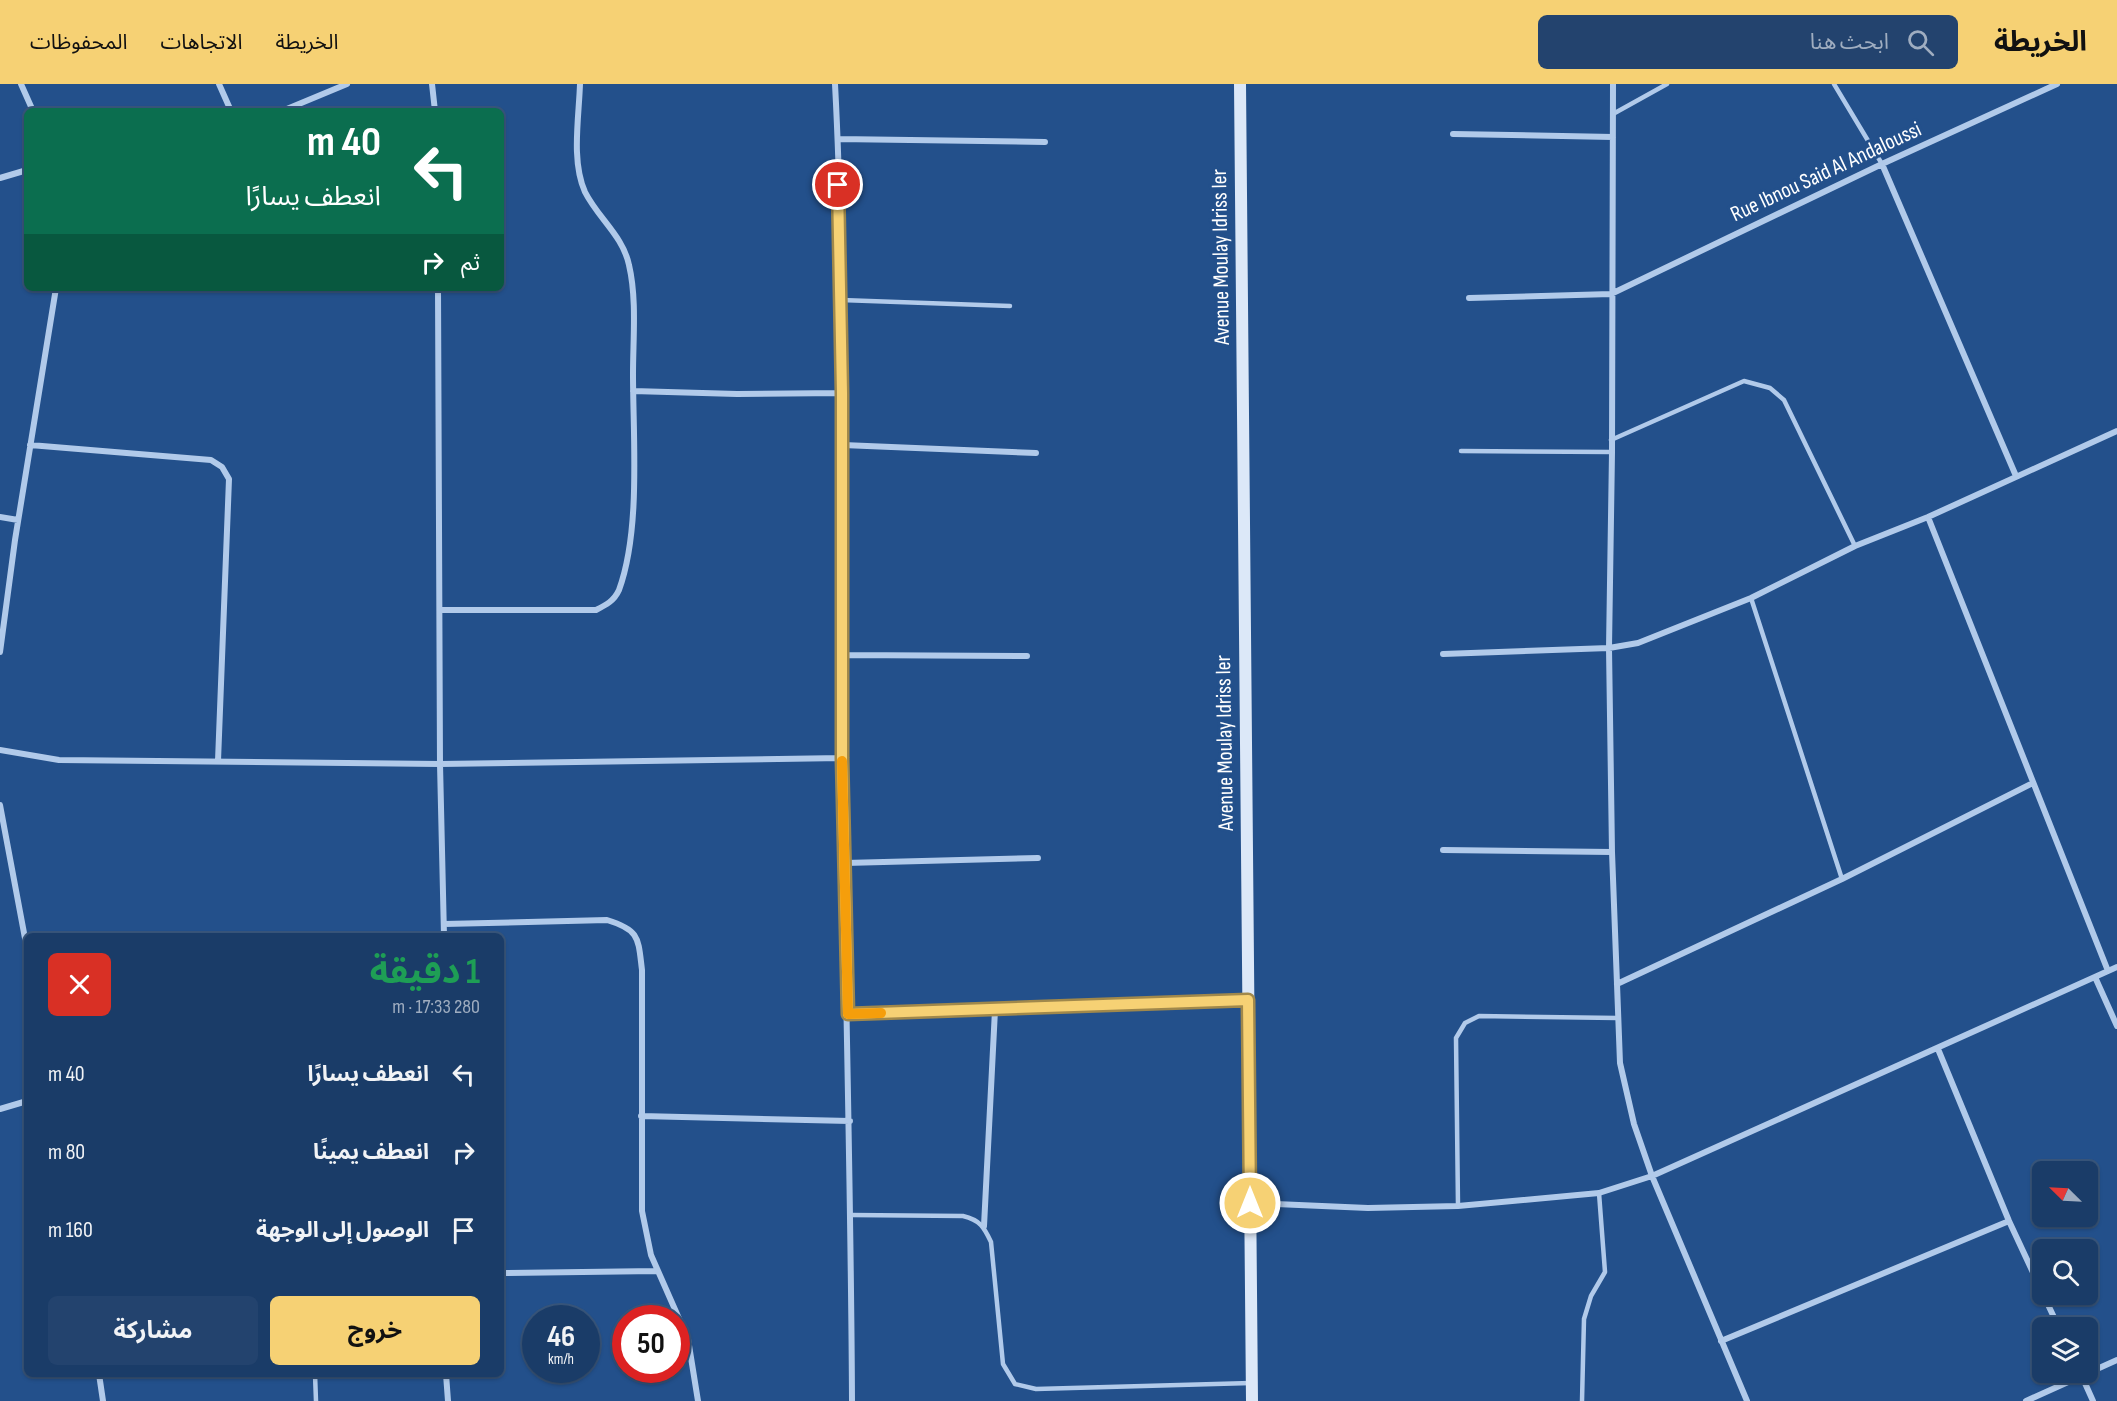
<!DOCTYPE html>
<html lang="ar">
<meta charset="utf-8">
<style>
body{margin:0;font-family:"Sofia Sans Condensed","Noto Sans Arabic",sans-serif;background:#23436e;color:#f1f3f6;direction:rtl;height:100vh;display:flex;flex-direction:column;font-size:22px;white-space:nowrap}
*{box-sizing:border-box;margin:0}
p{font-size:20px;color:#9fadc0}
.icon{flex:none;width:33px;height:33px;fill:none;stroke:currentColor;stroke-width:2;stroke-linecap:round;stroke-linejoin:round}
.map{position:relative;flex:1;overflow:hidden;direction:ltr}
.side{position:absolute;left:24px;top:849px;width:480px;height:444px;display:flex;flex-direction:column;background:#1a3c68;border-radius:9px;box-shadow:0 2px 4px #0004,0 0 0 2px #38567c;direction:rtl}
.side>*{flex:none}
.guide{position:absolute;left:24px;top:24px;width:480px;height:183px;border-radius:9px;box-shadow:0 2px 4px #0004,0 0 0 2px #38567c;direction:rtl;background:#0b6e4f;color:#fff;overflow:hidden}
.needle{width:39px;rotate:294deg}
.fabs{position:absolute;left:2032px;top:1077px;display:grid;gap:12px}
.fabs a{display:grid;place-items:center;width:66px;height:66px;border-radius:9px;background:#1a3c68;box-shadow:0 2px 4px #0004,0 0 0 2px #38567c;font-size:30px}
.speed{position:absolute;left:522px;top:1221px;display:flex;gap:12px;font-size:30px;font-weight:700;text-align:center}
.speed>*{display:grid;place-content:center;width:78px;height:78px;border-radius:50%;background:#1a3c68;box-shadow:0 2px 4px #0004,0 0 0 2px #38567c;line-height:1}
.speed small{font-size:15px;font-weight:400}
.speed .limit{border:9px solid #d22;background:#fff;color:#111}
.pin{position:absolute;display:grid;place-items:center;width:51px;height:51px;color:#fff;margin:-26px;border:3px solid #fff;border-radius:50%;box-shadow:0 2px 6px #0007}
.me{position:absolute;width:66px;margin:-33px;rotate:0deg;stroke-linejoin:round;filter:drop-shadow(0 0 4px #0008)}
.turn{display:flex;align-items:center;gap:21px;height:126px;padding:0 24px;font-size:27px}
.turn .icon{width:78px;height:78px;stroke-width:2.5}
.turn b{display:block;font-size:42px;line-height:51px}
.then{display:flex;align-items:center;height:57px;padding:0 24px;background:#0003;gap:12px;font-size:22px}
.round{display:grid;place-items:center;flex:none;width:63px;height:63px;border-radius:9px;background:#23436e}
.summary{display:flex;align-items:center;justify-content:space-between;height:102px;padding:0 24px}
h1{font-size:36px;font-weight:700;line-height:45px;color:#1e9e55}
.primary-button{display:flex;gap:12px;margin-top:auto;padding:12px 24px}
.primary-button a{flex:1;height:69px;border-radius:9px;background:#f6d174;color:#111;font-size:24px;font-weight:700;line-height:69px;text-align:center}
.primary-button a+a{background:#23436e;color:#f1f3f6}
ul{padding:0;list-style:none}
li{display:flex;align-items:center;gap:18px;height:78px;padding:0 24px}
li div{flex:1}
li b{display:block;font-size:22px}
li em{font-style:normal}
header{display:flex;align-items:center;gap:36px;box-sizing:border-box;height:84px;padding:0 30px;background:#f6d174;color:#111}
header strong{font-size:28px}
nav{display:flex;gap:33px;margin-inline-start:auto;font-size:21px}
.search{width:420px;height:54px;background:#23436e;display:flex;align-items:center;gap:15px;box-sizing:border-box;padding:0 21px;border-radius:9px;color:#9fadc0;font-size:22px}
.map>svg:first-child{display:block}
</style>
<header>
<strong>الخريطة</strong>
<div class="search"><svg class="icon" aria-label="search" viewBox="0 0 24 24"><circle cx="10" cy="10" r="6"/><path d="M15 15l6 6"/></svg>ابحث هنا</div>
<nav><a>الخريطة</a><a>الاتجاهات</a><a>المحفوظات</a></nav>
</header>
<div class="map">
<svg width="2117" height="1317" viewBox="0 0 2117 1317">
<rect width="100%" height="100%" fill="#23508b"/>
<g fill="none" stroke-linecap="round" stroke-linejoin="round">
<path stroke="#b1caea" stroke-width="4.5" d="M1834,0L1882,80
M1613,30L1667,0
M841,216L1010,222
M1611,356L1744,297L1770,304L1784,316L1855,462
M1461,367L1612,368
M1751,514L1842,795
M1458,1122L1456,954L1465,939L1479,932L1617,934
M851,1131L963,1132C980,1136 984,1143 991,1158L1003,1280L1015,1300L1036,1305L1251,1299
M315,1290L316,1317
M1582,1317L1584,1235L1591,1212L1605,1188L1599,1109"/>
<path stroke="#b1caea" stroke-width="6" d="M21,0L33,27
M219,0L231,27
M432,0L435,27
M835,0C847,225 839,450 842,675C845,889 851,1103 852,1317
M1613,0L1612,368L1609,564L1612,768L1620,979L1634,1040L1652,1092L1747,1317
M282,27L347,0
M1453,50L1613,53
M838,55L1045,58
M1882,80L2016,392
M0,94L27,86
M438,204L440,680L444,852
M1469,214L1611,210L1882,80L2057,0
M633,307L737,310L842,309
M30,361L211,376L222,383L229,395L218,677
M843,361L1036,369
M0,433L18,436
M1928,433L2108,887
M440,526H596C606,521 614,517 619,506C641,446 633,354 633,290C633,255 637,215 629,181C623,152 598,134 585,108C571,77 579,33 580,0
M0,568L15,456L56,204
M1443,570L1609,564L1638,559L1751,514L1855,462L1928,433L2117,347
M842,571L1027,572
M0,666L59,676L440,680L842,674
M0,721L27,865
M1443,766L1612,768
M845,779L1038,774
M444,840L607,836C640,846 638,854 642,886V1127L651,1171L688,1255L698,1317
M2095,893L2117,942
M1617,900L1842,795L2033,699
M848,930L1248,916
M1938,965L2009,1137L2043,1210
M0,1025L27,1017
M641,1032L850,1037
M1251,1119L1368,1124L1458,1122L1599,1109L1652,1092L2117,883
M984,1142L995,926
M501,1189L657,1187
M2043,1210L2059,1244
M1721,1257L2009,1137
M2080,1288L2093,1317
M99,1290L103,1317
M446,1290L448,1317
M2026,1317L2117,1276"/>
<path stroke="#dce8f8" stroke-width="12" d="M1240,0L1252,1317"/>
</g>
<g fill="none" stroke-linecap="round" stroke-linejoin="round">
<defs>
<path id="route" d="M838,101L842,309V674L848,930L1248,916L1250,1119"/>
</defs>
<use href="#route" stroke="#a0884b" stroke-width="15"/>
<use href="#route" stroke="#f6d174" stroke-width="10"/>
<path stroke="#f59e0b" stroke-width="10" d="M842,677L848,930L881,929"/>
</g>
<g text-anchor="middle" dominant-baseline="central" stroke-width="6" stroke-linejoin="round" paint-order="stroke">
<g font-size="22" fill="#fff" stroke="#23508b">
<text transform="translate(1826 88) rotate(-25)">Rue Ibnou Said Al Andaloussi</text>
<text transform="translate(1221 173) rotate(-91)">Avenue Moulay Idriss Ier</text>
<text transform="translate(1225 659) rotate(-91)">Avenue Moulay Idriss Ier</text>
</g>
</g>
</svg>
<div class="fabs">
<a><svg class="needle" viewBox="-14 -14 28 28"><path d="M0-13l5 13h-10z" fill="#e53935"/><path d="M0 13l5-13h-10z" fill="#9fadc0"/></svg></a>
<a><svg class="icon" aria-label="search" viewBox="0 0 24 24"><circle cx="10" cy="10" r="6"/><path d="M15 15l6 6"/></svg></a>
<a><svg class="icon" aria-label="layers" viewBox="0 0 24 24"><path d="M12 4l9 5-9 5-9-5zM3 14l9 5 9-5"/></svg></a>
</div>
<div class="speed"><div>46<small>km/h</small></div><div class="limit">50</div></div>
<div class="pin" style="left:838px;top:101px;background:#d93025"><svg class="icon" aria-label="arrive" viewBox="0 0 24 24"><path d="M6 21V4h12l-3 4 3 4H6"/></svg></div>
<svg class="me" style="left:1250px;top:1119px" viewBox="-20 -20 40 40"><circle r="17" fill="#f6d174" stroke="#fff" stroke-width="3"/><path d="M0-11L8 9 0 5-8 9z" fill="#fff"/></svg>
<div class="guide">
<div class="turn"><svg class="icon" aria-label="left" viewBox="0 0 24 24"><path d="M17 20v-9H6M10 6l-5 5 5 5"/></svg><div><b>40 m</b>انعطف يسارًا</div></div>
<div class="then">ثم<svg class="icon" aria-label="right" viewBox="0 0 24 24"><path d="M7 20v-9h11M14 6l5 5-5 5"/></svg></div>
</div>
<section class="side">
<div class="summary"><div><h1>1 دقيقة</h1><p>280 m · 17:33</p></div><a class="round" style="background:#d93025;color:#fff"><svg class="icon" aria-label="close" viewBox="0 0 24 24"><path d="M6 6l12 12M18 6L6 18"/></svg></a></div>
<ul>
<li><svg class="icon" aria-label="left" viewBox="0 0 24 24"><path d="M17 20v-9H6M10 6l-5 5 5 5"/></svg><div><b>انعطف يسارًا</b></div><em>40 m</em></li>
<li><svg class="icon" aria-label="right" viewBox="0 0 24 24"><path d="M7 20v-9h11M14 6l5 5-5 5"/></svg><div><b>انعطف يمينًا</b></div><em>80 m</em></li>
<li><svg class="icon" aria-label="arrive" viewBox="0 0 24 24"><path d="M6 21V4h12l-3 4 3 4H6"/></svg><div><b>الوصول إلى الوجهة</b></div><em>160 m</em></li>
</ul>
<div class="primary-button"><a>خروج</a><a>مشاركة</a></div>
</section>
</div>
